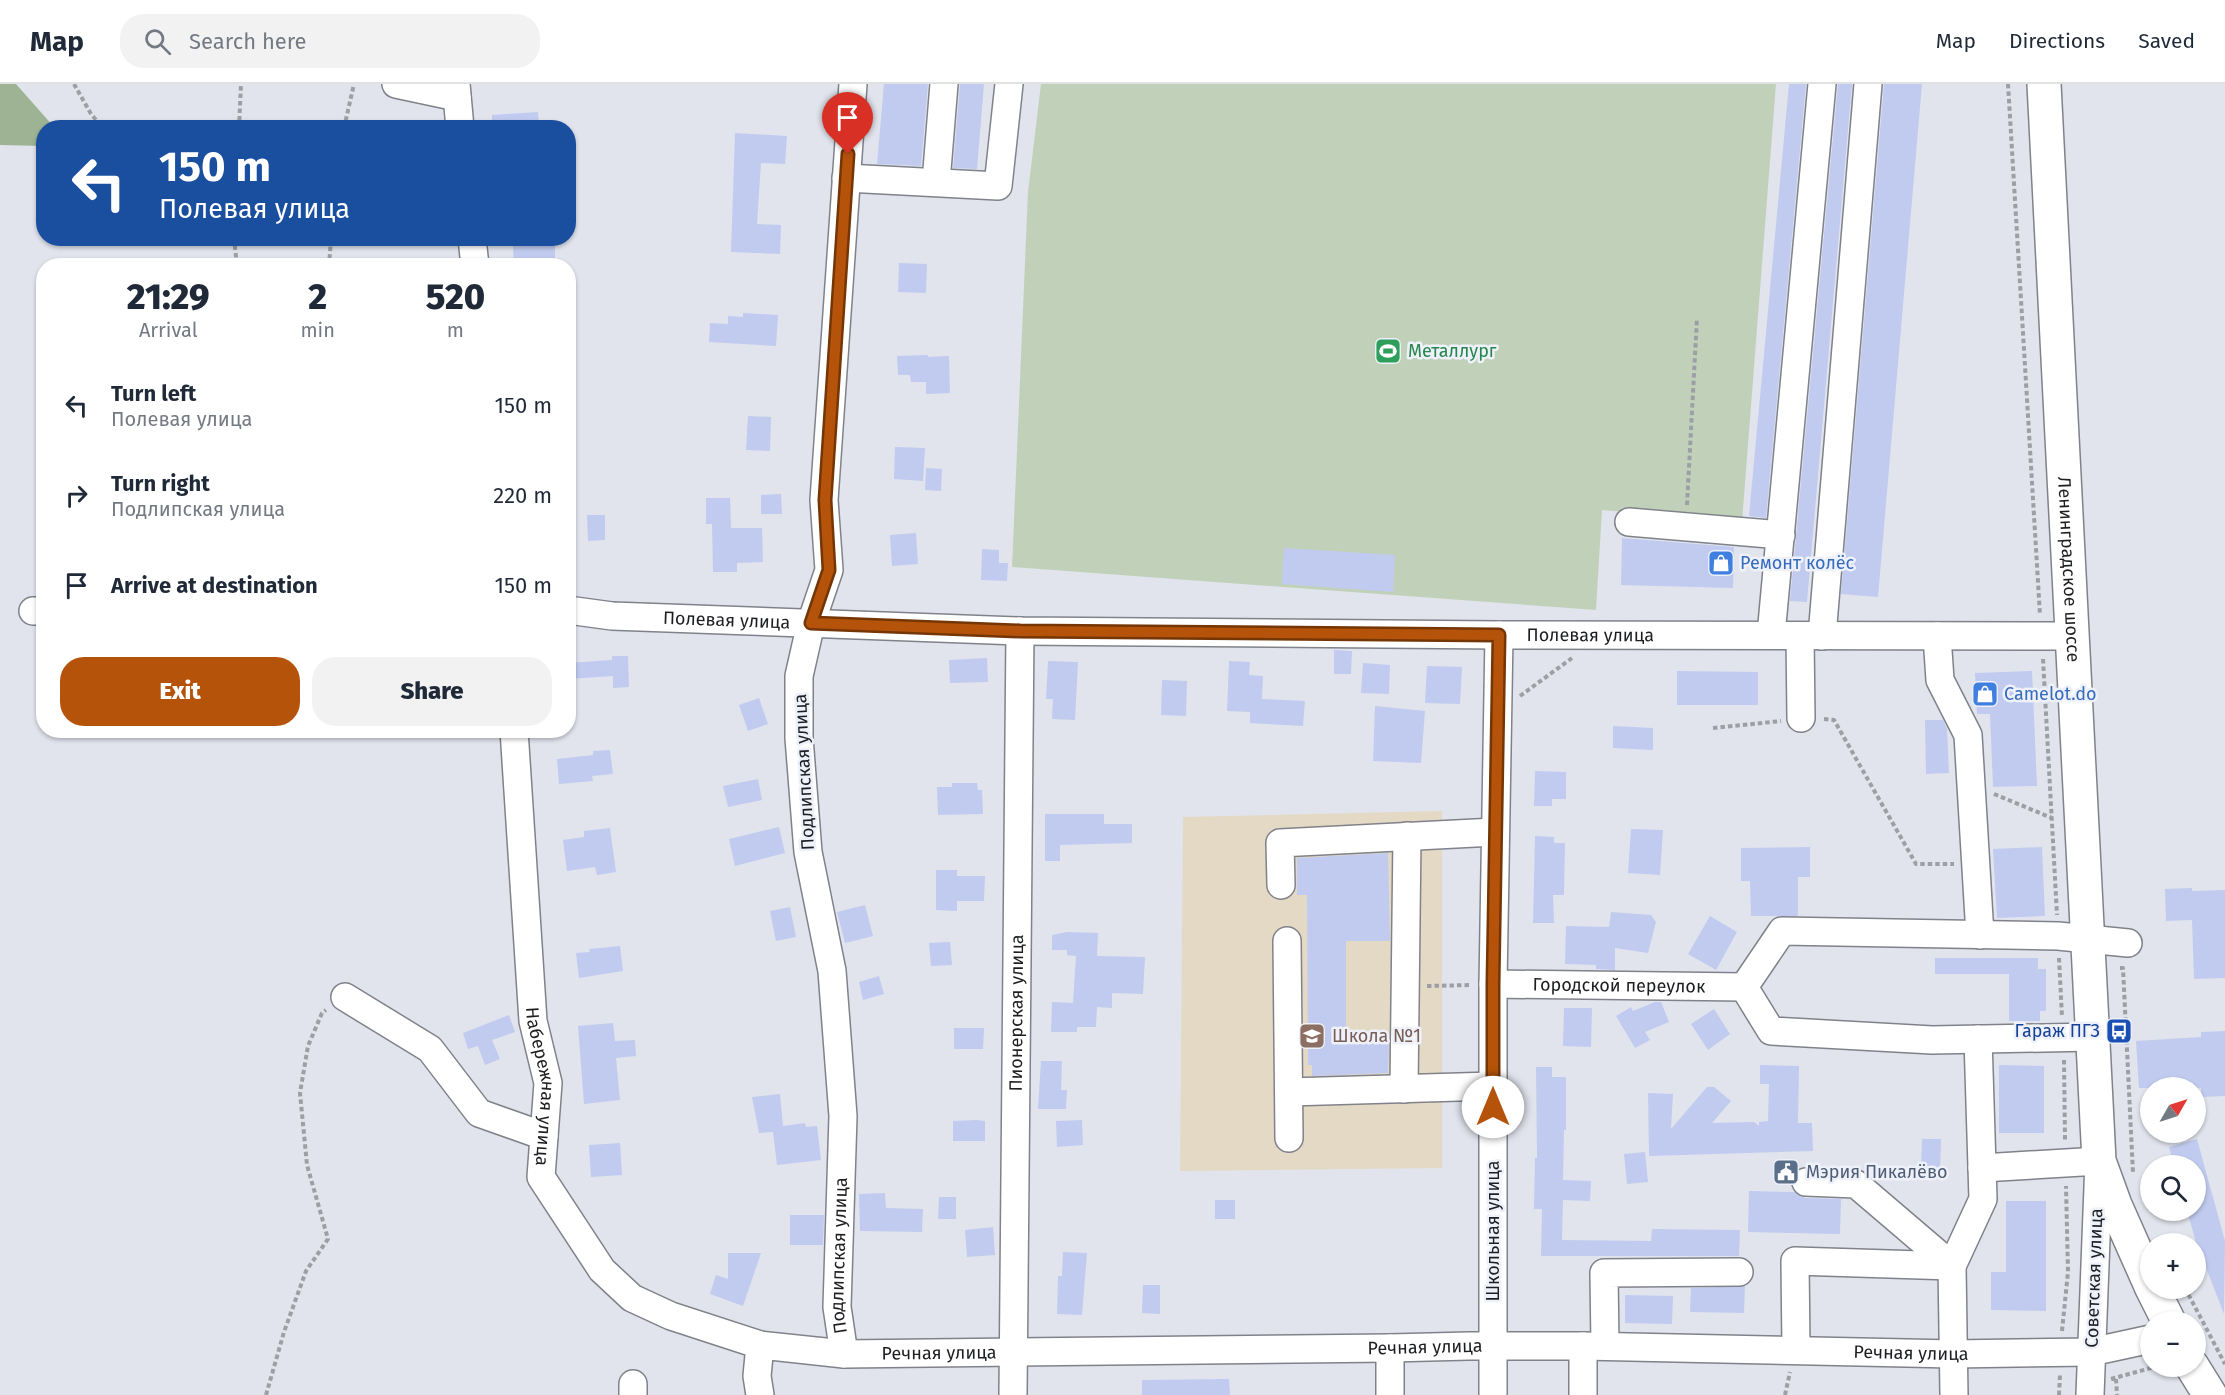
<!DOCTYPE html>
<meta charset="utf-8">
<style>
body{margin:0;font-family:"Fira Sans",sans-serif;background:#f2f2f3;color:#1f2937;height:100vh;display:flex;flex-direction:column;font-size:22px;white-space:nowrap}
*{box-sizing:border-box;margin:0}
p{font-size:20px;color:#747a83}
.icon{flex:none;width:33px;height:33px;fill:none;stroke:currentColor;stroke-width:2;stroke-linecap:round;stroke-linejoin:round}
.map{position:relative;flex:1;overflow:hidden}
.sheet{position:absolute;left:36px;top:174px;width:540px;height:480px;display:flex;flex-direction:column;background:#fff;border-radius:24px;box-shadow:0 2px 4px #0004}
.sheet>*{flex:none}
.hud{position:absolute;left:36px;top:36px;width:540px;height:126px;border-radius:24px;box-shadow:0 2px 4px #0004;background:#1a4fa0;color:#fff;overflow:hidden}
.needle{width:39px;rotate:51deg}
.tools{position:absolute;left:2140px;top:993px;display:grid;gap:12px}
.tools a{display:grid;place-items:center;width:66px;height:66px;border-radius:50%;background:#fff;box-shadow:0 2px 4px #0004;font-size:30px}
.pin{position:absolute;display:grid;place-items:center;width:51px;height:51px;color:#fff;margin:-62px -26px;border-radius:50% 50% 50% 0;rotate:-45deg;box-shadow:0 0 6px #0007}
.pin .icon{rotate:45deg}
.me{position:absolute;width:66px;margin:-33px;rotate:0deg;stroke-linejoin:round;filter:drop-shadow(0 0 4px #0008)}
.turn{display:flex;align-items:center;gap:21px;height:126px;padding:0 24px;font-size:27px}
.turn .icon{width:78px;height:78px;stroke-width:2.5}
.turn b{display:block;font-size:42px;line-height:51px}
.eta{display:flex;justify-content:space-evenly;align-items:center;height:102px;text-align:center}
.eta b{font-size:36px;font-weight:800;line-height:42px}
.action{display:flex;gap:12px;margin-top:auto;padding:12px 24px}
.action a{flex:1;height:69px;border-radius:24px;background:#b45309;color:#fff;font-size:24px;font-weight:800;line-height:69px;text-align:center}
.action a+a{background:#f2f2f3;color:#1f2937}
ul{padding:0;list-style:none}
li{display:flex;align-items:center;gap:18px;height:90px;padding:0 24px}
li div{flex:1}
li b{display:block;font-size:22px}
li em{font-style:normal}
header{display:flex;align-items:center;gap:36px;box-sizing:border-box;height:84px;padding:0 30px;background:#fff;border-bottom:2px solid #e0e1e3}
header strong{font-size:28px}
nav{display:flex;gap:33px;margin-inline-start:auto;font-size:21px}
.search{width:420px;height:54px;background:#f2f2f3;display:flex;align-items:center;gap:15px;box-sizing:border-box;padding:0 21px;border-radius:24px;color:#747a83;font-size:22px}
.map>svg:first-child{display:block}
</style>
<header>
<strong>Map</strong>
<div class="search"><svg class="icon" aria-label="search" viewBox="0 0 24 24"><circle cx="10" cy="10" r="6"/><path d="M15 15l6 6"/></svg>Search here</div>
<nav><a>Map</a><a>Directions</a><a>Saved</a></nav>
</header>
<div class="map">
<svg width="2225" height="1311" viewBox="0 0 2225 1311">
<rect width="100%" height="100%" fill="#e1e4ed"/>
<path fill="#e4d9c4" d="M1442,727V1084L1180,1087L1183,733Z"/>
<path fill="#c1d1b9" d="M1041,0H1776L1742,438L1602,426L1596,526L1012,483L1028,108Z"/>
<path fill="#9db393" d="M0,0H16L54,43L44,44L43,62L0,61Z"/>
<path fill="#c0cbef" d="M884,0H928L921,82L877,80Z
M960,0H984L977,85L953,84Z
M1789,0H1806L1766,434L1749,432Z
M1838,0H1852L1807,518L1790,517Z
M1884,0H1922L1878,513L1841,510Z
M538,28L539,44H492V31Z
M735,49L787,52L785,80L761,79L757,140L781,141L780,170L731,168Z
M555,160V182H514L513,161Z
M899,179L927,180L926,209L898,208Z
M743,229L778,231L776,262L709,258L710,239L728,240V232L743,233Z
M928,271V273L949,272L950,309L926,310V298H911L910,291H898L897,272Z
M748,332L771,333L770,367L746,366Z
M895,363L925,364L923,397L894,395Z
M926,384L942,385L941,407L925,406Z
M781,410L782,430H761V411Z
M706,414H730L731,444H762L763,478L737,479V488H713L712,440H706Z
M587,431H605V456L588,457Z
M916,449L918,480L892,482L890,451Z
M1622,454L1734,463L1733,504L1621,501Z
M1284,464L1395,471L1393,508L1282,500Z
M982,465L999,466V479H1008L1007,497L981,496Z
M1334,566L1352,567L1351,590H1334Z
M612,572H628L629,603L613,604V592L568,595V579L612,576Z
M987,574L988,598L950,599L949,576Z
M1048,577L1078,578L1075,636L1052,635L1053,615H1046Z
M1229,577L1250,578L1249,591L1263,592L1262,615L1305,617L1303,642L1250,639V628L1227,627Z
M1363,579L1390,581L1389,610L1361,609Z
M1427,582L1462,583L1460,620L1425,619Z
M1677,587L1758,588V621H1677Z
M2032,587L2037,702L1993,703L1990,630H1977L1975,589Z
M1162,596L1187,597L1186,632L1161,631Z
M759,614L768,640L748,647L739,621Z
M1375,622L1425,627L1421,679L1373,677Z
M1925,636H1943L1947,645L1949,689L1926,690Z
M1613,642L1653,644V666L1613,664Z
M610,666L613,690L592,692L593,697L559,700L557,675L593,671V667Z
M1535,687L1566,688V715H1552V722H1534Z
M758,695L762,716L728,723L723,702Z
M952,699H977L978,706H982L983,730L938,731L937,703H952Z
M1045,730H1104V740H1132V759L1060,761V777H1045Z
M779,743L785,769L735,782L729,755Z
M610,744L616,788L597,791L595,783L567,787L563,756L584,753V747Z
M1631,745L1663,746L1660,791L1628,789Z
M1535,752L1554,753V759H1565L1564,811H1553L1554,839H1533Z
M1810,763V793H1798V832H1751L1750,797H1741V764Z
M2042,763L2045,832L1997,834L1993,765Z
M1388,769L1390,857H1346V960H1389L1388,989L1312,992V981H1308L1307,811H1297V774Z
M936,786H957V792H985L984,817H957V827L936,826Z
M2192,804V807L2225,806V894L2194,895L2192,836L2166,837L2165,805Z
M865,821L873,852L845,859L837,828Z
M790,823L796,853L776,857L770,827Z
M1611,828L1651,831L1656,838L1648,869L1615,864V886L1596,885V881L1565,880L1566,842L1609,843Z
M1710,832L1737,848L1716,886L1688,870Z
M1067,848L1098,849L1097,872L1145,873L1143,910L1112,909V924L1097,923L1096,943H1077V948H1051L1052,918L1073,919L1076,872L1067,871V866H1052V851Z
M950,858L952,881L931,882L929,859Z
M620,862L623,887L579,894L576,869L590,868L589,865Z
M1935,874H2038V885H2046V927H2040V937H2009V890H1935Z
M879,892L884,910L863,916L859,898Z
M1655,918H1661L1669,938L1645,948L1650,956L1635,964L1616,932L1631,923L1633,927Z
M1564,924H1592L1591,963L1563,962Z
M1714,925L1730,950L1708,966L1691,940Z
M509,931L515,948L492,956L500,975L485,981L478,962L468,965L463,949Z
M613,939L615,957L635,956L636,972L616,974L620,1016L584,1020L578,942Z
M954,944H984L983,965H954Z
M2225,947V1012L2201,1013V1004H2139L2136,957L2201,953V948Z
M1041,977H1062L1061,1006H1067L1066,1025H1038Z
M1760,981L1799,982L1798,1039H1812L1813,1067L1649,1072L1648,1009L1673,1010L1671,1045L1707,1003H1714L1731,1017L1712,1039L1754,1038L1759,1042V1038L1768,1037L1769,1000H1760Z
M1999,981L2044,982V1049H1999Z
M1536,983H1552V993H1566V1046H1564L1563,1096L1591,1097L1590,1117L1563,1116L1562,1156L1651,1157L1652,1145L1740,1146L1739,1172H1541L1542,1125H1534L1535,1074H1537Z
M780,1010L783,1042L805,1039L806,1043L817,1042L821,1076L777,1081L773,1048L759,1049L752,1013Z
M977,1036L985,1037V1057H953V1037Z
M1082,1036L1083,1061L1057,1063L1056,1037Z
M1922,1055H1941L1940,1090H1921Z
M2197,1055L2225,1157L2224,1230L2203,1176L2201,1177L2187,1126H2196V1082H2174L2169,1063Z
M620,1059L622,1091L591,1093L589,1061Z
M1645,1068L1648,1098L1627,1100L1624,1070Z
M1749,1107L1795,1108L1805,1114L1841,1115L1840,1150L1748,1148Z
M885,1109L886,1124L923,1125L922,1148L860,1147L859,1110Z
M939,1113H956V1135H938Z
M1215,1116H1235V1135H1215Z
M2006,1117H2046V1227L1991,1226V1188H2006Z
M790,1131H824L823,1161H790Z
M993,1143L995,1171L967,1173L965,1146Z
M1063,1168L1087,1169L1082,1231L1057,1230L1058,1192H1062Z
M728,1169H761L743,1222L710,1210L716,1191L728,1195Z
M1143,1201H1160V1230L1142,1229Z
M1745,1202L1744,1229L1690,1228L1691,1204Z
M1625,1211L1673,1212L1672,1240L1625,1239Z
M1229,1295L1230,1311H1142V1296Z"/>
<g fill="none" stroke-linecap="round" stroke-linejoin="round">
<defs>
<g id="minor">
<path d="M396,0L457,13"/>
<path d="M456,0L460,44"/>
<path d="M846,94L998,102L1009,0"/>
<path d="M936,98L944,0"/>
<path d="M472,154L475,182"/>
<path d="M1629,438L1781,451"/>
<path id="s1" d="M568,526L612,532L1020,547L1499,551L2073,552"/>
<path d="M33,527H44"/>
<path d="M1771,551L1822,0"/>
<path d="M1800,552L1801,634"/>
<path d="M1822,552L1868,0"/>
<path d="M1937,552L1940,596L1968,651L1980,851"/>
<path id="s2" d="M514,646L533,937L548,999L541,1093L602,1186L632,1214L671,1232L760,1261L844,1270L1390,1264L1469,1262H1583L1953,1270L2091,1268L2151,1255"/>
<path d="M1281,801L1280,759L1495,748"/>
<path d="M1287,857L1289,1054"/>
<path id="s3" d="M1493,900L1744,903"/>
<path d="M1744,903L1782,847L2058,852L2128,859"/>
<path d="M1744,903L1771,947L1932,956L2093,953"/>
<path d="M345,913L430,965L479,1029L544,1052"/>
<path d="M1404,1005L1407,752"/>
<path d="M1289,1008L1493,1002"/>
<path d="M1982,1084L2099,1077L2090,1311"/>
<path d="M1806,1098L1856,1100L1952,1182"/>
<path d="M1605,1262L1604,1189L1739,1188"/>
<path d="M1390,1264V1311"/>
<path d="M1796,1265L1795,1177L1952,1182"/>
<path id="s4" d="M844,1270L837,1223L843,1032L832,887L808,768L799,654V592L811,539L829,486L824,416L853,0"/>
<path d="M633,1300V1311"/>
<path d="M760,1311L757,1292L760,1261"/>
<path id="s5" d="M1013,1311L1020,547"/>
<path d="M1493,1311V900L1499,551"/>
<path d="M1583,1311V1262"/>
<path d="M1954,1311L1952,1182L1983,1115L1978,955"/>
</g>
<g id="major">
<path id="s6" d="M2044,0L2099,1077L2115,1121L2151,1202"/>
<path d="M2152,1204L2169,1238"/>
<path d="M2192,1282L2210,1311"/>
</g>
</defs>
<use href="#minor" stroke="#80828a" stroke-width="30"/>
<use href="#major" stroke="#80828a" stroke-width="36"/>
<path stroke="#9d9fa6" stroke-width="4" stroke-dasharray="4.5 3" stroke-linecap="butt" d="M74,0L91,30L103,44
M2008,0L2040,531
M239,44L241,0
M344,44L354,0
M234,154L237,182
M329,182L331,154
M1687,421L1697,234
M2043,575L2057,831
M1520,612L1572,574
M1824,635L1834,636L1916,780H1954
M1713,644L1781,637
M1994,710L2052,734
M2059,874L2062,933
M2120,884H2123L2133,1089
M1427,902L1471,901
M2064,976L2065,1056
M2185,1204L2225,1280
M2062,1247L2068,1188L2066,1102
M2111,1295L2158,1282
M2116,1295L2117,1311
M266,1311L284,1248L306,1187L328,1155L307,1081L300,1009L308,962L322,929L326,926
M1785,1311L1790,1288
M2059,1311L2060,1291"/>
<use href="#minor" stroke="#fff" stroke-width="27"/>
<use href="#major" stroke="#fff" stroke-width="33"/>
</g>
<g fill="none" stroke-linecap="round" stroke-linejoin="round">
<defs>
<path id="route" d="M848,70L825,416L829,486L811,539L1020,547L1499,551L1493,900V1023"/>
</defs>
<use href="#route" stroke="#753606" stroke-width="15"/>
<use href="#route" stroke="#b45309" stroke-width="10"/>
</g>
<defs>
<symbol id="stadium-square" viewBox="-11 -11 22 22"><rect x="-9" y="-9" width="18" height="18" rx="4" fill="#2e9e5b" stroke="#eef1fa"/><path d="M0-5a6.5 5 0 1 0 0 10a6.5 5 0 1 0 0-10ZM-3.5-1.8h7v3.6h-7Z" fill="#fff"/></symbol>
<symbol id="shop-square" viewBox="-11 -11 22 22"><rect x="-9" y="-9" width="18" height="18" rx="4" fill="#3f7fe0" stroke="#eef1fa"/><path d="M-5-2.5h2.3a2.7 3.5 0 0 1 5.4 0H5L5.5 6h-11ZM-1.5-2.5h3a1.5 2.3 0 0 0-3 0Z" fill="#fff"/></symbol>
<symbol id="bus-square" viewBox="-11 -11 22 22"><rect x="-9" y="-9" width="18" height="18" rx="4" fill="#1a4fb4" stroke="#eef1fa"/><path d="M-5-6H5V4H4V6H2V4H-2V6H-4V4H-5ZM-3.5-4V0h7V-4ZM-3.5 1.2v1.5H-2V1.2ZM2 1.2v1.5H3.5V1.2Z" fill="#fff"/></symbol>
<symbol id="school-square" viewBox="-11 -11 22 22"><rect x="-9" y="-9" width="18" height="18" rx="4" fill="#8d6e63" stroke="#eef1fa"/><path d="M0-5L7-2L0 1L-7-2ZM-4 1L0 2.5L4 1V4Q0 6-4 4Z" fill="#fff"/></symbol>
<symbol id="civic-square" viewBox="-11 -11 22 22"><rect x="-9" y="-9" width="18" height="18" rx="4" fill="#5c6f8a" stroke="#eef1fa"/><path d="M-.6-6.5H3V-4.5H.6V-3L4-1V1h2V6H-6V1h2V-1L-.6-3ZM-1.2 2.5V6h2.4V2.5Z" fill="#fff"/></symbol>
</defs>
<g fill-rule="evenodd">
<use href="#stadium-square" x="1373" y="252" width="30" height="30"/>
<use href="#shop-square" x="1706" y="464" width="30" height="30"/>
<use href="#shop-square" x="1970" y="595" width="30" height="30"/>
<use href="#bus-square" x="2104" y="932" width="30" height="30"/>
<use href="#school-square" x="1297" y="937" width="30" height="30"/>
<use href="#civic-square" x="1771" y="1073" width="30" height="30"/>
</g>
<g text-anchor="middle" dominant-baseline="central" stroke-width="5" stroke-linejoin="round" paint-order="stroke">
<g font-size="18" fill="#27864d" stroke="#eef1fa" text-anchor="start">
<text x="1408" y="267">Металлург</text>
</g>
<g font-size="18" fill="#366cbe" stroke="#eef1fa" text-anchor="start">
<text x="1740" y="479">Ремонт колёс</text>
<text x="2004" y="610">Camelot.do</text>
</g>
<g font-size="18" fill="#1d1e21" stroke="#eef1fa">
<text stroke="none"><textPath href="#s6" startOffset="486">Ленинградское шоссе</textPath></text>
<text stroke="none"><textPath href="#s1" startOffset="159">Полевая улица</textPath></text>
<text stroke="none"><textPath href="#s1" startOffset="1023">Полевая улица</textPath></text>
<text transform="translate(804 688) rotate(-93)">Подлипская улица</text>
<text stroke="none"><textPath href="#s3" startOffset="126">Городской переулок</textPath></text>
<text stroke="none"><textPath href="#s5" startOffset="382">Пионерская улица</textPath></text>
<text stroke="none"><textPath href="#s2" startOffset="358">Набережная улица</textPath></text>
<text transform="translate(1493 1147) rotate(-90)">Школьная улица</text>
<text stroke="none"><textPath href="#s4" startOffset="99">Подлипская улица</textPath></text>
<text transform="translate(2094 1194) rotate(-88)">Советская улица</text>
<text stroke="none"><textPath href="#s2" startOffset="1404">Речная улица</textPath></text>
<text stroke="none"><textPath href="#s2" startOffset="1890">Речная улица</textPath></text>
<text stroke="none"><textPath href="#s2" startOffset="918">Речная улица</textPath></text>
</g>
<g font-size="18" fill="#164399" stroke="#eef1fa" text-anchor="end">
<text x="2100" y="947">Гараж ПГЗ</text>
</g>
<g font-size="18" fill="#785e54" stroke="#eef1fa" text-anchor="start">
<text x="1332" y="952">Школа №1</text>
</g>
<g font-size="18" fill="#4e5e75" stroke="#eef1fa" text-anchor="start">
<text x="1806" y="1088">Мэрия Пикалёво</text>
</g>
</g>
</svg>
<div class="tools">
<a><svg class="needle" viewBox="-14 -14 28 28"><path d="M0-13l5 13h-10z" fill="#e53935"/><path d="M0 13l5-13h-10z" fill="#747a83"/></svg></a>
<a><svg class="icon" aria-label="search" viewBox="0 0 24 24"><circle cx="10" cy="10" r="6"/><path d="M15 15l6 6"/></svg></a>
<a>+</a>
<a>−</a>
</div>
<div class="pin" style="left:848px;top:70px;background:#d93025"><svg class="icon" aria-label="arrive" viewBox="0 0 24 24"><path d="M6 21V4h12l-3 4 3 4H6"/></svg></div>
<svg class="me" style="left:1493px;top:1023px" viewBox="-20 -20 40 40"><circle r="19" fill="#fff"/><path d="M0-13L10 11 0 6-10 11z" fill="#b45309"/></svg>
<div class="hud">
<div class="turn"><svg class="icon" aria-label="left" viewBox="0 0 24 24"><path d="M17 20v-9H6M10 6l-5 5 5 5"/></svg><div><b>150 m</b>Полевая улица</div></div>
</div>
<section class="sheet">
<div class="eta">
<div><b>21:29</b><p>Arrival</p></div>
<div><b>2</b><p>min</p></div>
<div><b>520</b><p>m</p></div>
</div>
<ul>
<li><svg class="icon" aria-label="left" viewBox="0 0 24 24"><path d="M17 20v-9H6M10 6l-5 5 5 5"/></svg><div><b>Turn left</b><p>Полевая улица</p></div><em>150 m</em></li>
<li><svg class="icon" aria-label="right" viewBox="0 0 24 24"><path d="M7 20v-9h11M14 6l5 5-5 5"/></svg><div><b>Turn right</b><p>Подлипская улица</p></div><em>220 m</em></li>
<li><svg class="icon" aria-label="arrive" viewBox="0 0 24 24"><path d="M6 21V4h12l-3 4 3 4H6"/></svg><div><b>Arrive at destination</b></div><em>150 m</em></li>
</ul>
<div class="action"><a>Exit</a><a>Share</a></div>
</section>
</div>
